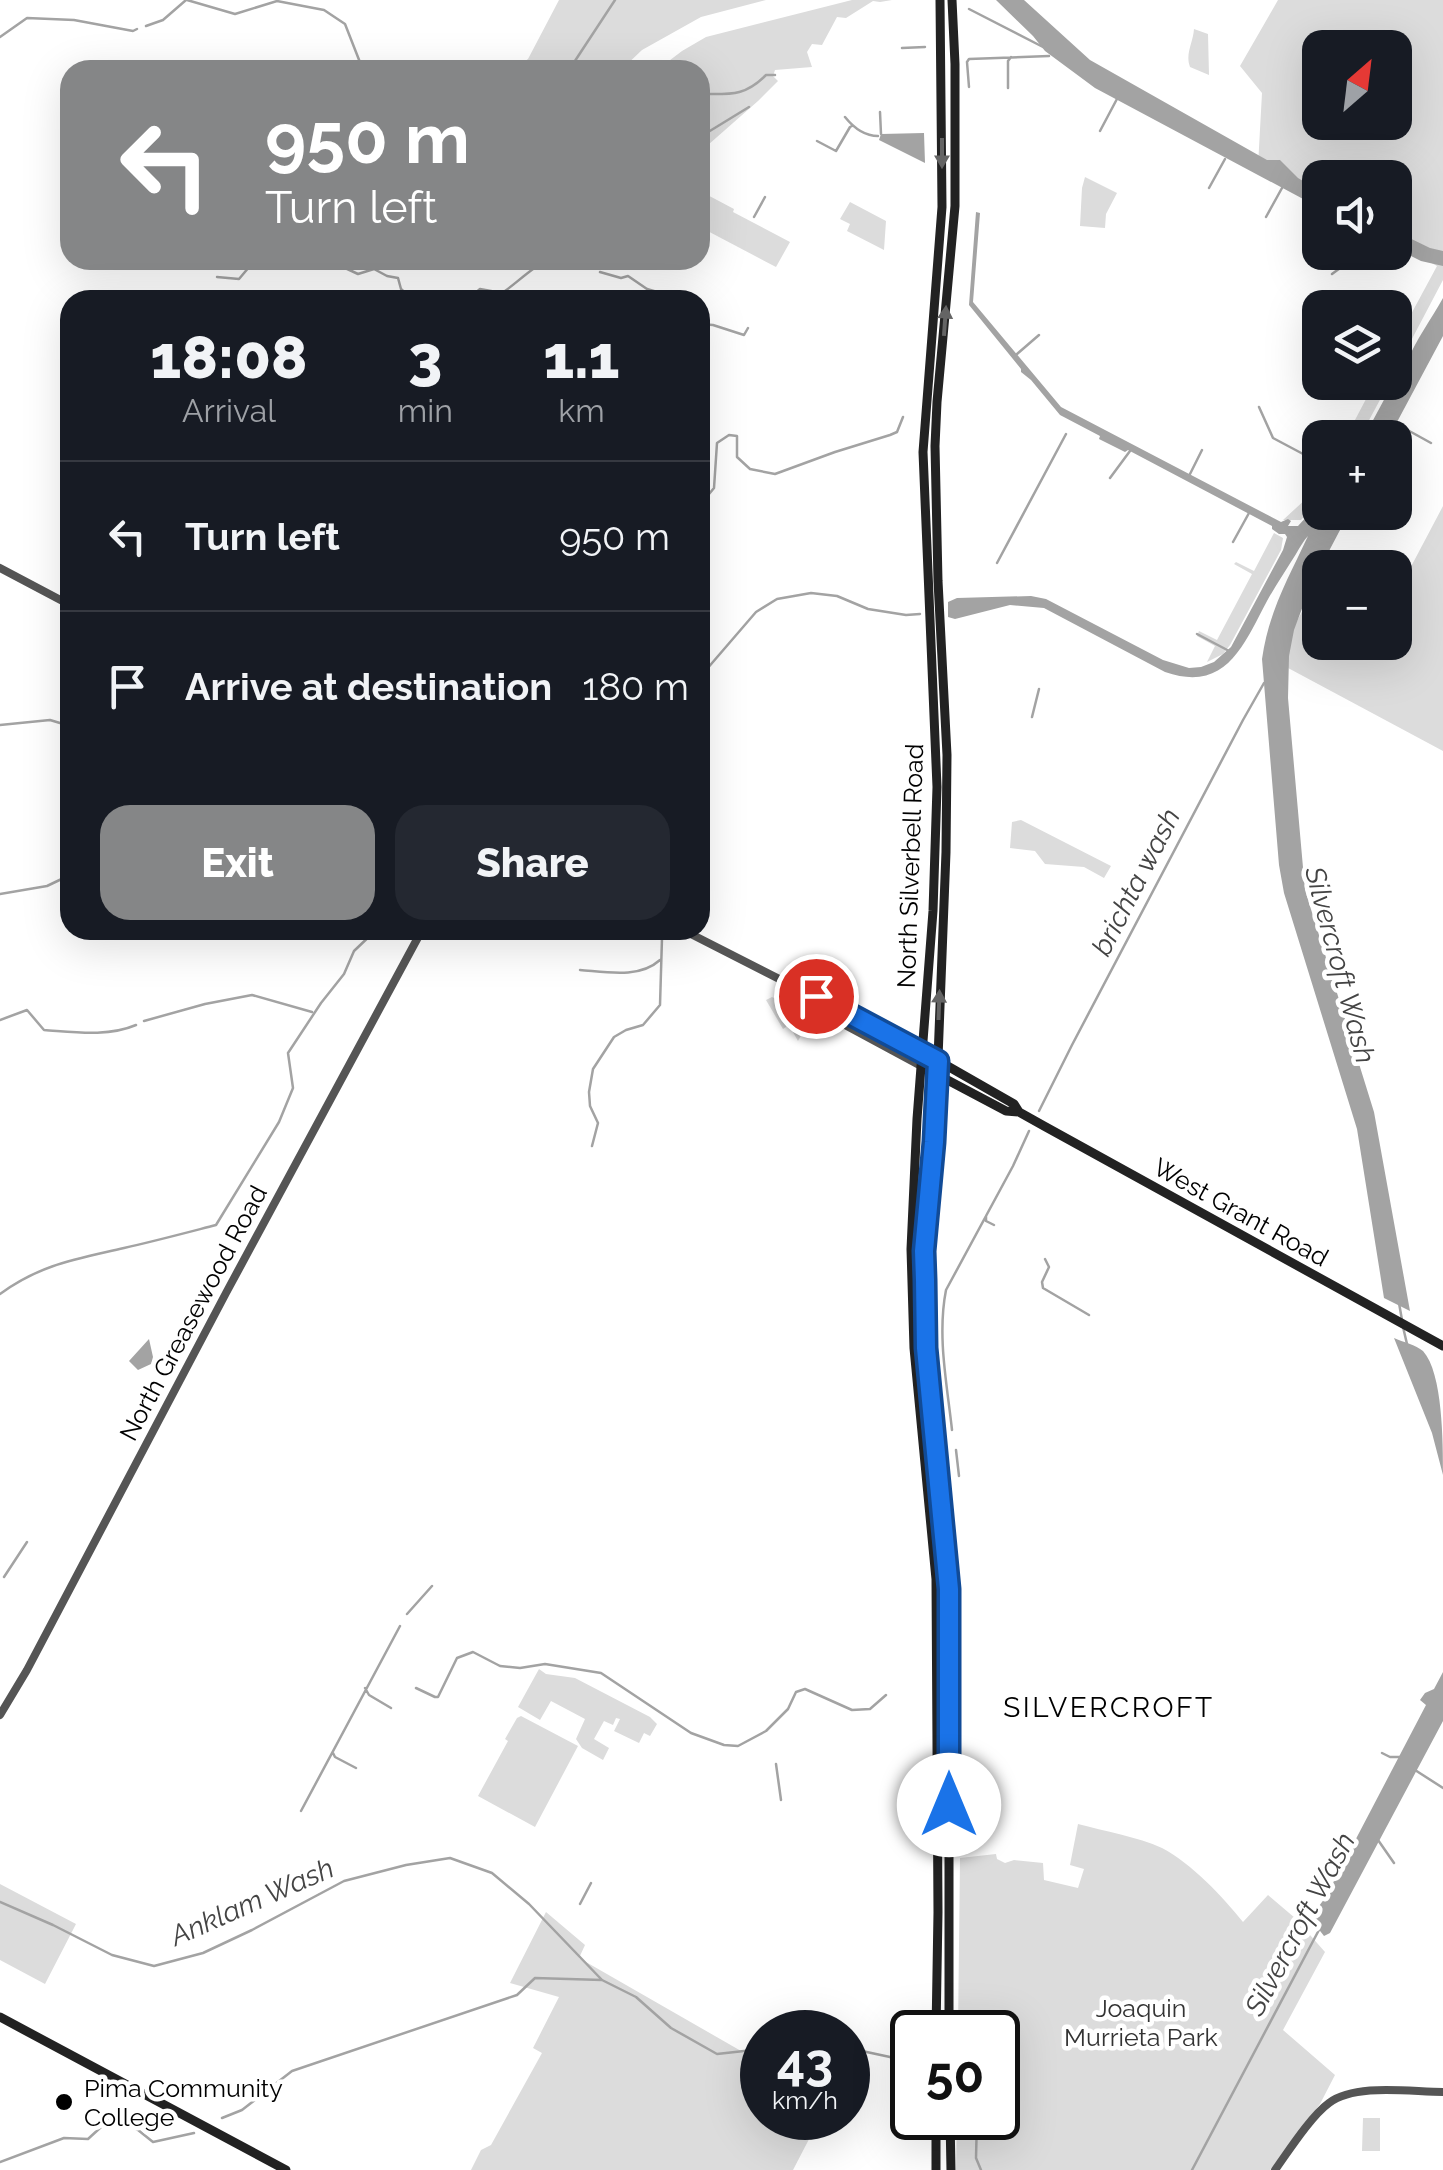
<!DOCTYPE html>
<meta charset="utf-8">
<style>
body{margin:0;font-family:Raleway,sans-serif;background:#242831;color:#f1f3f6;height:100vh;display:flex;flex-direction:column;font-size:38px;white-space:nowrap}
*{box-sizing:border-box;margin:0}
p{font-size:32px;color:#9ea1a6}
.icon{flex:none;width:55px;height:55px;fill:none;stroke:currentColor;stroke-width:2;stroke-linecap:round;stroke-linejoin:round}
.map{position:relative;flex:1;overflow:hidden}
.panel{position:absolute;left:60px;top:290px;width:650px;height:650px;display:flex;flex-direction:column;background:#171b24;border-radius:30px;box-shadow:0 10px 40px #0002}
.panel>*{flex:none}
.hud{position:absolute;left:60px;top:60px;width:650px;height:210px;border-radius:30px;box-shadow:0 10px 40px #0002;background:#858687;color:#fff;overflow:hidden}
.needle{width:65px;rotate:28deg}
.tools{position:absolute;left:1302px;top:30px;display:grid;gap:20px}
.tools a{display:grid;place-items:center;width:110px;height:110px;border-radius:20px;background:#171b24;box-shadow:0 10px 40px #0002;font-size:50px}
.speed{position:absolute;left:740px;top:2010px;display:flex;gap:20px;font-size:50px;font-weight:700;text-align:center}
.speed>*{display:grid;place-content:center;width:130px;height:130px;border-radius:50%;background:#171b24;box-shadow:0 10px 40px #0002;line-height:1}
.speed small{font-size:25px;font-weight:400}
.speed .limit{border:5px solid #111;border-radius:15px;background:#fff;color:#111}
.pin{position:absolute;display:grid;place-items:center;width:85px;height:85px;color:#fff;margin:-42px;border:5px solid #fff;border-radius:50%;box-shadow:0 2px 10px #0007}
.me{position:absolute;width:110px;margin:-55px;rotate:0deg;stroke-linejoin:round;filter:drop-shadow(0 0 8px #0008)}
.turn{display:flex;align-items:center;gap:35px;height:210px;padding:0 40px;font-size:45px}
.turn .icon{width:130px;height:130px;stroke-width:2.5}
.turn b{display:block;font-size:70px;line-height:85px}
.eta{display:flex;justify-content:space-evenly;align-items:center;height:170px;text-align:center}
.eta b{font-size:60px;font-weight:800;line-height:70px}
.primary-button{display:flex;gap:20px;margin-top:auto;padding:20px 40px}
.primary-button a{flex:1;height:115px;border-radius:30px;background:#858687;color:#fff;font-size:40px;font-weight:800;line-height:115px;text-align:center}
.primary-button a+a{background:#242831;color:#f1f3f6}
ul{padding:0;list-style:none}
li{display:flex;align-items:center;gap:30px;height:150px;padding:0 40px;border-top:2px solid #363941}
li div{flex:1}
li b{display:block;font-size:38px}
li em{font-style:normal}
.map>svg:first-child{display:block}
</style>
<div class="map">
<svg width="1443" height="2170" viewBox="0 0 1443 2170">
<rect width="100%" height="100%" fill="#fff"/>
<path fill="#dcdcdc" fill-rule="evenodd" d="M559,0H766L701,17L642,50L621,70H513L528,59Z
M852,0H892L880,2L873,1L846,18L837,17L822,45L812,44L807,52L812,67L775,70L773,76L778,81L758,101L700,152V70H657L682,51L706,37Z
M1278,0H1443V280L1404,354L1395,349V344L1437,266L1395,243V178H1320V201L1258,166L1262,93L1240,66ZM1320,48H1395V122H1320Z
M1194,29L1208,34L1209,75L1190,67C1185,54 1193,43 1194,29Z
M1085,177L1117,193L1106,214L1105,228L1080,226L1082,188Z
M700,191L734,209L733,212L790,242L776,267L700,227Z
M850,202L886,221L884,250L847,231L850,224L840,219Z
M1375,382L1389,383L1360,437H1346Z
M1320,486V499L1301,520H1283Z
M1443,506V751L1275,661L1320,579V642H1395V597Z
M1274,533L1283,538L1281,550L1230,645L1223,654L1207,662L1215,646L1197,636L1199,631L1217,640L1252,574L1234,564L1236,562L1254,571Z
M1021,820L1111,866L1104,878L1084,867L1045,864L1035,851L1010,848L1012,822Z
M772,997L811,1017L798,1041L789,1025L783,1029L766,1000Z
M539,1669L546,1674L575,1678L650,1717L657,1724L650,1736L644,1733L639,1743L614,1731L620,1719L616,1718L613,1725L604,1721L594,1739L609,1748L603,1760L582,1748L576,1739L585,1719L551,1701L540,1720L518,1707Z
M521,1716L578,1746L535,1827L478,1796L508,1741L505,1739L517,1718Z
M1078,1824C1104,1831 1138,1837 1162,1848C1191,1863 1223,1897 1243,1922L1268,1895L1295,1918L1325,1952L1283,2030L1335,2075L1320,2104L1270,2170H956L957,2118H998V2032H958L960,1858L996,1854L997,1859L1005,1863L1014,1860L1043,1863L1044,1880L1078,1888L1084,1869L1070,1865Z
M0,1884L76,1924L45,1984L0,1960Z
M546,1912L585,1945L579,1958L762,2063V2118H820L793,2170H471L481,2150L491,2145L542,2053L533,2048L559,1997L510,1983Z
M1363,2118H1380V2151H1362Z"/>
<path fill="#a3a3a3" d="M996,0H1024L1090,60L1267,160H1280L1298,178L1320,191V208L1095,88L1045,51L1033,36Z
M924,133L925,163L879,140L881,134Z
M976,212L980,213L973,302L1061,407L1281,522L1288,519L1291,521L1288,526H1298L1320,502V512L1349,513L1310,587L1294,630L1289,656L1288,698L1305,890L1374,1112L1410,1311L1384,1298L1357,1129L1284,893L1279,865L1262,659C1269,611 1288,579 1308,536C1304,540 1300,547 1296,554C1286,570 1276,585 1267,601C1243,646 1226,693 1165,672L1044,608L1010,605L955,619L948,617V602L957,598L1031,596L1046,599L1163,660L1189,668L1201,667L1214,662L1231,647L1283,550L1287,537L1285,534H1279L1272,529V526L1128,450L1125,452L1099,439L1100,436L1060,415L1031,380L1021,372V369L969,305Z
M1395,231L1430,248L1443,251V266L1421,261L1395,248Z
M1443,298V336L1389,437H1364L1393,383L1395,382C1397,373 1403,371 1407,362C1416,339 1431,320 1443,298Z
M1394,1338C1403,1342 1416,1345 1423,1351C1443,1373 1443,1443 1443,1475L1432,1433Z
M149,1339L153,1357L151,1364L138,1370L129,1361Z
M1443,1672V1721L1330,1933L1324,1936L1310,1918L1325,1898L1426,1705L1420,1700L1425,1693L1434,1689Z"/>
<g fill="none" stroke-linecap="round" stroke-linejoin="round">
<path stroke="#a3a3a3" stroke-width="2.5" d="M187,0L235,14L277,1L324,10L345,24L363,70
M969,9L1043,47
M146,26L163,20L186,0
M0,37L27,18L74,20L133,31L137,29
M902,48L925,47
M569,70L615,0
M969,87L967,62L969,59L1049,56
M1008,88V61L1011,57
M700,94C730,94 744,97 766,75H775
M880,112L881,134
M845,117C853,127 864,136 878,136
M1100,131L1118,97
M700,137L749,107
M817,141L836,151L850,127L852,126
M1209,188L1225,159
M754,217L765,197
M1266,217L1282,188
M304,260L316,266L330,261L358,274L374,269L387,276L398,278L401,289L413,300
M600,272L621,278L628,276L647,289L664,294L669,300
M1332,274L1362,252
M217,277L239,279L255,260
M467,300L480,289L502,293C515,285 536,263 549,261C559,259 573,263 582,265
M700,324L713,325L744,335L748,328
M1017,354L1039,335
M1259,407L1273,438L1320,463
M1393,422L1431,443
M1189,476L1202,450
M1110,478L1130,451
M700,505L714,488L717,443L729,435L737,436V457L750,469L775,474L835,452L890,435L897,432L903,417
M1233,542L1249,513
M997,563L1066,434
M1197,634L1231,652
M700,677L756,612L777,599L811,593L837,596L868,609L906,615L920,614
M1032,717L1039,689
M0,725L50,720L70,726
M0,894L47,886L70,875
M580,970C606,972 639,979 660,960
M0,1020L27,1010L44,1030C74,1032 108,1037 136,1025
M144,1021L205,1004L252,995L312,1012
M1039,1111L1072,1045L1243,720L1264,683
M592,1146L598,1123L590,1106L589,1092L593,1069L614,1037L626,1030L643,1025L660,1005L662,938
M986,1216V1221L994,1225
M1045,1259L1049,1267L1042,1282L1043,1288L1089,1315
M0,1294C41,1264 77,1259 124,1248C155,1241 185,1233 216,1225L279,1122L293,1088L288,1053L321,1003L344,974L354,951L376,930
M1399,1303L1402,1320
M1403,1327L1407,1344
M952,1430C947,1384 937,1336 946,1290L1013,1166L1029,1131
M956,1450L959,1476
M4,1577L27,1542
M407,1614L432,1586
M365,1688L369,1695L391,1708
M416,1688L435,1697H438L457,1658L473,1652L500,1666L520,1668L545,1664L601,1673L691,1733L724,1745L738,1746L766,1731L788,1709L796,1692L805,1689L852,1710L870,1709L886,1695
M333,1753L335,1757L356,1768
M1382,1753L1390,1757H1400
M776,1764L781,1800
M1415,1770L1443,1788
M301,1811L400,1626
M1378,1840L1394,1863
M0,1902L53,1925L112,1955L154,1966L203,1953L252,1930L344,1881L406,1865L450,1858L492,1873L529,1904L602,1980L636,1997L671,2028L717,2054L762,2049
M580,1904L591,1883
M848,2048L890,2057L912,2074
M222,2118L242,2110L292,2071L517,1995L535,1978L602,1980
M977,2118L976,2158L981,2170
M0,2162L64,2138L88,2139L112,2117L138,2130L153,2142L194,2133
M1192,2170L1320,1928"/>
<path stroke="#555" stroke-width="8" d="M0,568L70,605
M683,930L923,1052
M804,995L845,1025L921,1066
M0,1715L27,1670L226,1293L422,930
M1275,2170C1288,2152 1311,2116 1329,2103C1356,2083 1410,2092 1443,2092"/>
<path stroke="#222" stroke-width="9" d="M923,1052L1014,1104L1019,1112
M921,1066L1006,1111L1019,1112L1044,1126L1443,1346
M0,2017L286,2170
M936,2032L938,1912L936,1579L914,1348L911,1249L917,1119L933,911L937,787L923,452L942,207L940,0
M949,2032V1589L926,1347L924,1255L937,1084L946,852L947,755L938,581L935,446L937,402L955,206V64L952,0
M950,2118L951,2170
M936,2170V2118"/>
</g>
<defs><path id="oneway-solid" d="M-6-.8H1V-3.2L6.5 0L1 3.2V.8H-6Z" transform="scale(2.5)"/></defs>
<g fill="#646464">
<use href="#oneway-solid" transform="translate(942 153) rotate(90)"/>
<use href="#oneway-solid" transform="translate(945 321) rotate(-86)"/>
<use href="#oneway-solid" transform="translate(939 1005) rotate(-88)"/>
</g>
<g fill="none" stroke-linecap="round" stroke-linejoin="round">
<defs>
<path id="route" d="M816,996L938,1061L934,1142L924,1251L925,1280L926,1348L949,1589V1805"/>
</defs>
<use href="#route" stroke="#114b97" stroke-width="25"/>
<use href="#route" stroke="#1a73e8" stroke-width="18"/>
</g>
<circle fill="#000" stroke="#fff" stroke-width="4" cx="64" cy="2102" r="10"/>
<g text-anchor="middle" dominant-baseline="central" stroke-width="9" stroke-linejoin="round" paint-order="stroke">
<g font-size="25" fill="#000" stroke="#fff">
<text transform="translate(910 866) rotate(-88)">North Silverbell Road</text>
<text transform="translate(1241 1212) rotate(29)">West Grant Road</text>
<text transform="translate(193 1313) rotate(-62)">North Greasewood Road</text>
</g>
<g font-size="25" fill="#333" stroke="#fff">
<text x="1141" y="2008">Joaquin<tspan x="1141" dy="29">Murrieta Park</tspan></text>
</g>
<g font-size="25" fill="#000" stroke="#fff" text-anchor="start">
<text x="84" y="2088">Pima Community<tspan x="84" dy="29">College</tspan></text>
</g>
<g font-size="28" font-style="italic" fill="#444" stroke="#fff">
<text transform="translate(1136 882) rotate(-63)">brichta wash</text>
<text transform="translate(1340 965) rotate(75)">Silvercroft Wash</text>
<text transform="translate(252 1902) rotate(-24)">Anklam Wash</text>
<text transform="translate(1300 1924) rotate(-62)">Silvercroft Wash</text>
</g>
<g font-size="28" letter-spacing="2.5" fill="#000" stroke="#fff">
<text x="1109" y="1707">SILVERCROFT</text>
</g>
</g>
</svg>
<div class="tools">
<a><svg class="needle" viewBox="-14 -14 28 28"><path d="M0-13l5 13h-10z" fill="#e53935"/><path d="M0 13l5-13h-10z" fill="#9ea1a6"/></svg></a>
<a><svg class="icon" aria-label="sound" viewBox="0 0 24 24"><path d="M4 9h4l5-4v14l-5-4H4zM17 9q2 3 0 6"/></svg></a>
<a><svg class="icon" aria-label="layers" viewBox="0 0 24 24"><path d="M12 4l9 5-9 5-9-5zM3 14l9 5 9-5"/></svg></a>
<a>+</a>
<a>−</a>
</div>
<div class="speed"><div>43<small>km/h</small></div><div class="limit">50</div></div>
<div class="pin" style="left:816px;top:996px;background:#d93025"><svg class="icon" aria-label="arrive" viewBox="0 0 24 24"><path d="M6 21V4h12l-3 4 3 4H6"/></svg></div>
<svg class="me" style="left:949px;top:1805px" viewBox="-20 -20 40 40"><circle r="19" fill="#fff"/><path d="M0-13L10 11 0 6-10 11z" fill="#1a73e8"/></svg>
<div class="hud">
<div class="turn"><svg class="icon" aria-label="left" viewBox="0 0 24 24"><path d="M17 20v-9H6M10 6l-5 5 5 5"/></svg><div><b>950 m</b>Turn left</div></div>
</div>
<section class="panel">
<div class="eta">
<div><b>18:08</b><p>Arrival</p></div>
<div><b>3</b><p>min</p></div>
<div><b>1.1</b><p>km</p></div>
</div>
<ul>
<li><svg class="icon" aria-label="left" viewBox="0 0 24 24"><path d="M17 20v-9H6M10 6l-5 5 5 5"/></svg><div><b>Turn left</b></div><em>950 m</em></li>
<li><svg class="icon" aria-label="arrive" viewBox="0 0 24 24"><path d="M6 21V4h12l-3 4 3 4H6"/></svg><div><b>Arrive at destination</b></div><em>180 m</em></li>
</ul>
<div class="primary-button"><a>Exit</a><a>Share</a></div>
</section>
</div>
